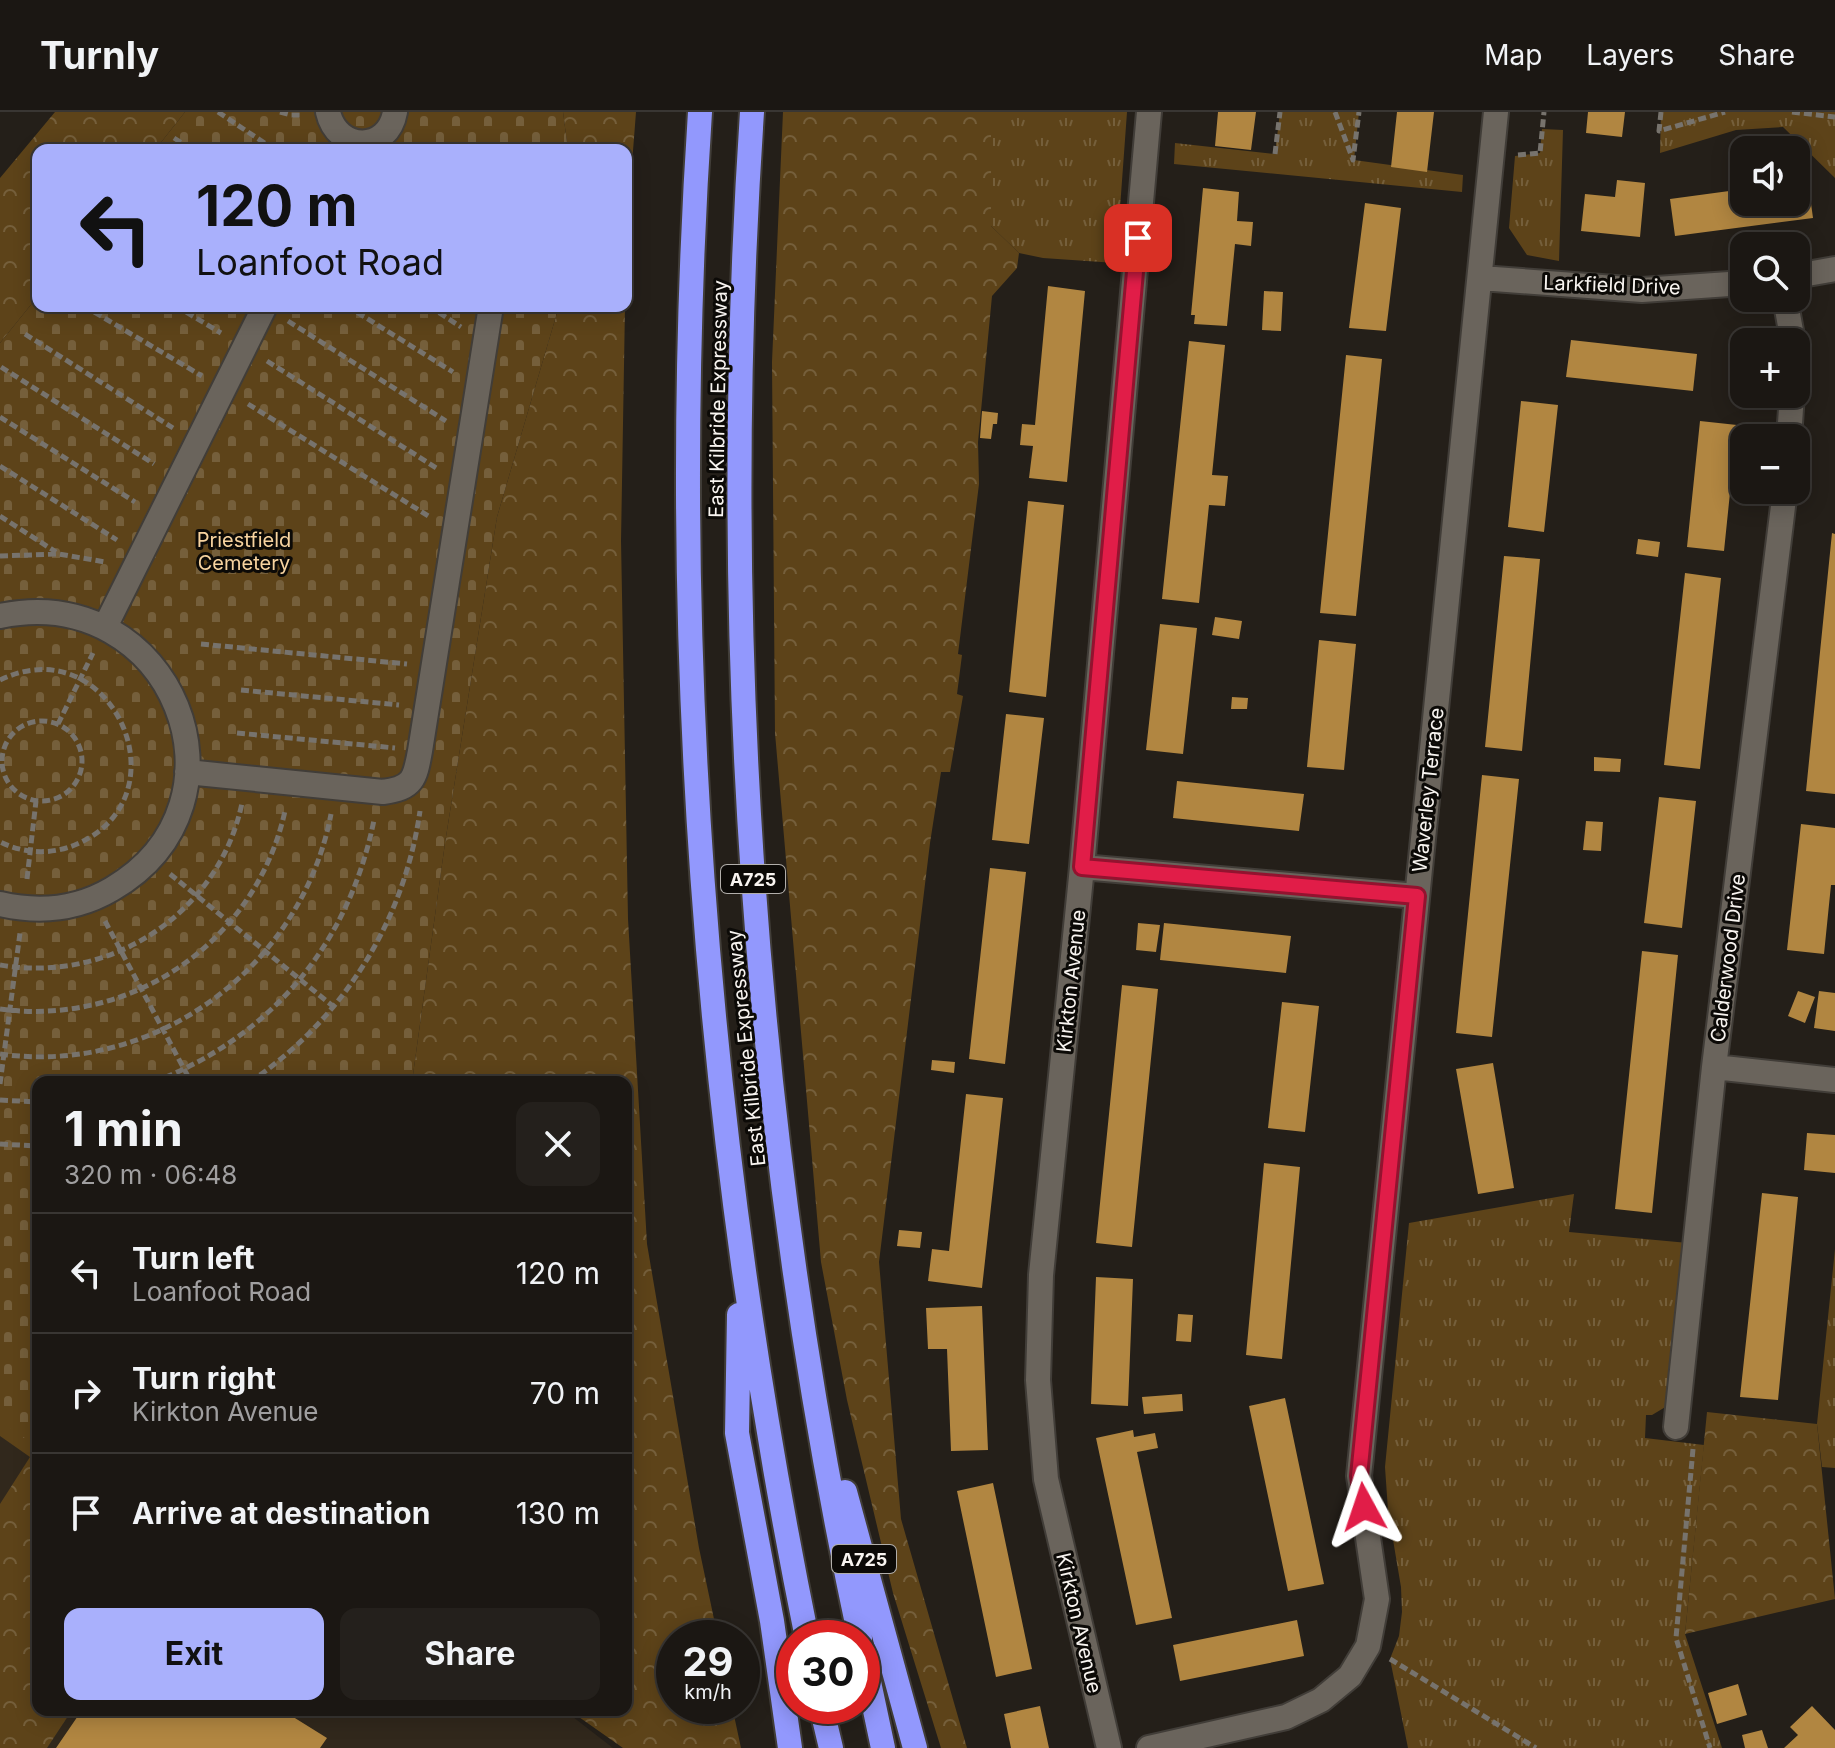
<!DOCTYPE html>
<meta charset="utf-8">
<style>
body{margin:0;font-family:Inter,sans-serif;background:#24201c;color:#f1f3f6;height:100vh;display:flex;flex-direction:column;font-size:30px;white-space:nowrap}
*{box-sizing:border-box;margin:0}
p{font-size:26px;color:#a09fa0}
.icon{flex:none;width:44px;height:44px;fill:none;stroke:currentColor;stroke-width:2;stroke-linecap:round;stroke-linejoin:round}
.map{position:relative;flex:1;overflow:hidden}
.drawer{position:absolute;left:32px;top:964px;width:600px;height:640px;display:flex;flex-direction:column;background:#1b1713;border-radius:16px;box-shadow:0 4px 20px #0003,0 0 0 2px #393633}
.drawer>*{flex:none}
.guide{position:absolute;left:32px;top:32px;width:600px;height:168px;border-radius:16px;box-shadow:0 4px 20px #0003,0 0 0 2px #393633;background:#a9b0fc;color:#111;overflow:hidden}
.fabs{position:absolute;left:1730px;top:24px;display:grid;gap:16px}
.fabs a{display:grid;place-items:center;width:80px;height:80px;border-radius:16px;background:#1b1713;box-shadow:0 4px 20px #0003,0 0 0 2px #393633;font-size:40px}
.speed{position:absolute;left:656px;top:1508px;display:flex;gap:16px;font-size:40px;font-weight:700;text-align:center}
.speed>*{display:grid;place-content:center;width:104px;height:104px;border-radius:50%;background:#1b1713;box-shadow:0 4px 20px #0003,0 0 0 2px #393633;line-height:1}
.speed small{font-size:20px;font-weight:400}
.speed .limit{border:12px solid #d22;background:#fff;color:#111}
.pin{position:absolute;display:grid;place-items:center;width:68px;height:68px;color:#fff;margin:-34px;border-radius:16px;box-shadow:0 4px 12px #0006}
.me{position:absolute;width:88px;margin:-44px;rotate:355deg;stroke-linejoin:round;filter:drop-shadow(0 0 6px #0008)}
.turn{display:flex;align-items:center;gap:28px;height:168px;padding:0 32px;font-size:36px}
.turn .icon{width:104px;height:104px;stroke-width:2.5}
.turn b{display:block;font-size:56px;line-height:68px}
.round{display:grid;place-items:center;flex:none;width:84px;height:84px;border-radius:16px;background:#24201c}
.headline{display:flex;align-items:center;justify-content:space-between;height:136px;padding:0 32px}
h1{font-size:48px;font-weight:700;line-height:60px}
.cta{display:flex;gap:16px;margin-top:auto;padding:16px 32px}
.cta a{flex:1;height:92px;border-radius:16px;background:#a9b0fc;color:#111;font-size:32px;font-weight:700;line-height:92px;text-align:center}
.cta a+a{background:#24201c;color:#f1f3f6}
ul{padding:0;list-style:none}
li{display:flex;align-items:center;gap:24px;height:120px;padding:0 32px;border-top:2px solid #393633}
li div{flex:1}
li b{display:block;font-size:30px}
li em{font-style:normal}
header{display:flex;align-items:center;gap:48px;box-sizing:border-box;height:112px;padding:0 40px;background:#1b1713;border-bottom:2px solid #393633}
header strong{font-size:38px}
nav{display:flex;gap:44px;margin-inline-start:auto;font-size:28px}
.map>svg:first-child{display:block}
</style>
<header>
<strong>Turnly</strong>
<nav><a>Map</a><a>Layers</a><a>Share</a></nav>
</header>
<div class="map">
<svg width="1835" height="1636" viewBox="0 0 1835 1636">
<defs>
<pattern id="grass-tufts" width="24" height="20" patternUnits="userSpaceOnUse" patternTransform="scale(2)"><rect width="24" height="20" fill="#5d4319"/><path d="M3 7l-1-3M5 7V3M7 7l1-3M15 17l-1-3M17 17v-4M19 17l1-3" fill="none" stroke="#755f3b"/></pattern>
<pattern id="forest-crowns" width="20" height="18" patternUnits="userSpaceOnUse" patternTransform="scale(2)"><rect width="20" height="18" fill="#5d4319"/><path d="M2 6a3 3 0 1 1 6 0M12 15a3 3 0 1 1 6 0" fill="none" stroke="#755f3b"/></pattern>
<pattern id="cemetery-stones" width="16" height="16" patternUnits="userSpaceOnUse" patternTransform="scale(2)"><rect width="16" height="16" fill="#5d4319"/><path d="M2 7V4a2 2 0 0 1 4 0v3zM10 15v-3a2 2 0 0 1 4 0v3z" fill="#755f3b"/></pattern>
</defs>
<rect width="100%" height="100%" fill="#241f19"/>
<path fill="#31281c" d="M0,1309L38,1335V1598H564L613,1636H0Z"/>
<path fill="url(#grass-tufts)" d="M991,0H1127L1116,151L1043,146L1019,141L991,114Z
M1280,0H1359L1354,48L1463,63L1462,80L1174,52L1175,31L1275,42Z
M1661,0H1835V66L1783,15L1736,18L1660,41Z
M1542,17L1563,18L1559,149L1527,143L1509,116L1515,44L1540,41Z
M1574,1082L1569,1120L1688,1131L1667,1294L1652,1303H1646L1645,1326L1704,1333L1685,1522L1722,1636H1408L1390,1547L1399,1524L1402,1500L1401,1475L1388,1398L1385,1355L1409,1111Z
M1835,1137V1356L1822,1355L1817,1312Z"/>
<path fill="url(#forest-crowns)" d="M55,0H185L155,38H38V184L0,231V66Z
M563,0H636L626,129V38H568Z
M783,0H991V114L1019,141L1017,156L992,184L978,330L979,372L958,542L962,543L957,582L963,584L950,660H941L930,731L879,1150L901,1407L967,1636H941L893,1481L847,1288L821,1150L775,621L772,250Z
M559,194H625L621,429L628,807L647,1132L699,1436L718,1526H674V1594H732L741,1636H623L569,1598H626V970H412L445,731L497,405Z
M0,1193L38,1217V1598H72L47,1636H0V1392L30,1345L0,1324Z
M1707,1300L1817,1312L1835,1487L1685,1522Z"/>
<path fill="url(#cemetery-stones)" d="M185,0H563L568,38H155Z
M38,184V194H559L497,405L445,731L412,970H38V1335L0,1309V231Z"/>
<path fill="#b18641" d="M1218,0H1256L1251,38L1215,34Z
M1397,0H1434L1427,60L1391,55Z
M1588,0H1625L1622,25L1586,21Z
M1617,68L1645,71L1640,125L1581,119L1585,82L1615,85Z
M1808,69L1813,106L1675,124L1670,87L1744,77V90H1796V70Z
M1203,76L1239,80L1237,109L1253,110L1251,134L1235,132L1227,214L1194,212L1195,203H1191Z
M1365,91L1401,96L1386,219L1349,216Z
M1048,174L1085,179L1067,370L1029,366L1033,334L1020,333L1022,312L1035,313Z
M1264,179L1283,180L1281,219L1262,218Z
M1571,228L1697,242L1693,279L1566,265Z
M1189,229L1225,233L1212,363L1228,364L1225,394L1209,393L1199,491L1162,487Z
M1346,243L1382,247L1356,504L1320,501Z
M1521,289L1558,293L1544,420L1508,415Z
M982,299L998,301L997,312H993L991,327L980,326Z
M1700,309L1737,313L1724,439L1687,435Z
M1028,389L1064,393L1046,585L1009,580Z
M1832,421L1835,422V682L1806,679Z
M1638,427L1660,430L1658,445L1636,442Z
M1504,444L1540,447L1522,639L1485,635Z
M1685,461L1721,466L1700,657L1664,653Z
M1215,505L1242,509L1239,527L1212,523Z
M1160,512L1197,516L1183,642L1146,638Z
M1319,528L1356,532L1344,658L1307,655Z
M1232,585L1248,586L1247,597H1231Z
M1006,602L1044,606L1029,732L992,728Z
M1594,645L1621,647L1620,660L1594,659Z
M1482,663L1519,667L1492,925L1456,921Z
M1177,669L1304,682L1299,719L1173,706Z
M1659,685L1696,689L1682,816L1644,811Z
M1586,709L1603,710L1601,739L1583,738Z
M1801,712L1835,716V773H1831L1824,842L1787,838Z
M990,756L1026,760L1005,952L969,947Z
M1138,811L1160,813L1156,840L1136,838Z
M1164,811L1291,824L1286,861L1160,848Z
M1642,839L1678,843L1652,1101L1615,1097Z
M1122,873L1158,877L1132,1135L1096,1131Z
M1798,879L1815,885L1805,911L1788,904Z
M1819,879L1835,881V919L1814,916Z
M1282,890L1319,894L1305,1020L1268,1016Z
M932,948L955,950L954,961L931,958Z
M1493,951L1514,1076L1478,1082L1456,957Z
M966,982L1003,986L982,1176L928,1169L932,1137L949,1139Z
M1807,1021L1835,1023V1061L1804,1058Z
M1264,1051L1300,1055L1282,1247L1246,1243Z
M1762,1081L1798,1085L1778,1288L1740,1285Z
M899,1118L922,1120L920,1136L897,1134Z
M1096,1165L1133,1167L1128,1294L1091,1292Z
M982,1194L988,1338L951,1339L947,1237H928L926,1196Z
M1178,1202L1193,1203L1191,1230L1176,1229Z
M1182,1282L1183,1299L1144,1302L1142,1285Z
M1285,1286L1324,1472L1288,1479L1249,1294Z
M1133,1318L1134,1325L1155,1321L1158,1336L1137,1340L1172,1506L1136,1513L1096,1326Z
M993,1371L1032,1557L996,1565L957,1379Z
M1297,1508L1304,1544L1180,1569L1173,1533Z
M1738,1572L1747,1603L1717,1612L1708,1581Z
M1040,1594L1049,1636H1011L1004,1602Z
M1812,1594L1835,1618V1636H1784L1798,1623L1790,1615Z
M82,1598H282L327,1626L320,1636H56Z
M1762,1618L1768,1636H1745L1742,1623Z"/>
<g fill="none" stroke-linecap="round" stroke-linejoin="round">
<defs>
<path id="minor" d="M328,0C337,40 388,41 395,0
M1796,164L1835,157
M1481,166L1642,178L1744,171
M1785,186L1793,230
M1789,326L1792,282
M0,504C172,468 261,690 112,777C78,797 39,801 0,792
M105,515L265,194
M187,660L383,680C413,676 415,667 420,639L491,194
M1082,755L1417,784
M1714,955L1835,968
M1676,1315L1714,955L1785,378
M1109,1636L1046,1367L1038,1268L1041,1163L1082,755L1149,0
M1149,1636L1286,1605L1321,1588L1350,1564L1368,1534L1377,1487L1359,1364L1496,0"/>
<path id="highway" d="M700,0C666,511 705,1025 807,1526
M752,0C718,509 753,1027 860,1526
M739,1203L737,1321L772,1509L790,1636
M845,1380L915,1636
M862,1537L883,1636
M821,1594L831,1636"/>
</defs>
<use href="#minor" stroke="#413d38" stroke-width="28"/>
<use href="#highway" stroke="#413d38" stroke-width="28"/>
<path stroke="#77736d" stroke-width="5" stroke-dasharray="8 4" stroke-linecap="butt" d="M218,0L275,38
M280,0L291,3H302
M1335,0L1353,48L1359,0
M1661,0L1659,19L1725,0
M1792,0L1835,5
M174,26L193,38
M1275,42L1280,0
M1518,43L1540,41L1544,0
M84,194L202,264
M176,194L221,221
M347,194L453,260
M429,194L461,215
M288,209L446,309
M25,222L173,316
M267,249L438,357
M1,255L154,352
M248,292L430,405
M0,305L135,390
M0,354L117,428
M0,404L56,440
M0,444L59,442L105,450
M201,532L407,552
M0,568C111,514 188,684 77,732C52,743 25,742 0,730
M241,578L399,593
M2 649a40 40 0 1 1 80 0a40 40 0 1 1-80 0Z
M58,612L93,541
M237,621L395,636
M170,762L334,895
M27,767L36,689
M105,809L191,970
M0,853C110,872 219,802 242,691
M0,897C132,915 256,830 285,699
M0,942C155,964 302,855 331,702
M154,970C272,924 349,832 374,708
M250,970C343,907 404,810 420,699
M0,972L20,821
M0,988L38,990
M0,1032L38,1034
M1693,1337L1676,1526L1710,1636
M1390,1547L1536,1636"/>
<use href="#minor" stroke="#6a645c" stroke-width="24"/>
<use href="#highway" stroke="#9298fd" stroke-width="24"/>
</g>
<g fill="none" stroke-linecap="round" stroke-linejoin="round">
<defs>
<path id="route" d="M1138,126L1082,755L1417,784L1359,1364L1364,1395"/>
</defs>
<use href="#route" stroke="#92132f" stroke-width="20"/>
<use href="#route" stroke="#e11d48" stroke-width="14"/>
</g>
<g text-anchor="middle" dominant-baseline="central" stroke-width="6" stroke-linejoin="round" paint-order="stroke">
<g fill="#0c0a07" stroke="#b1aeaa" stroke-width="2">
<rect x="721" y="753" width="64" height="28" rx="6"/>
<rect x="832" y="1433" width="64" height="28" rx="6"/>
</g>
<g font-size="18" font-weight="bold" fill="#f8f4f0">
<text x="753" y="767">A725</text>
<text x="864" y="1447">A725</text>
</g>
<g font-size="20" fill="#f8f4f0" stroke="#0c0a07">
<text transform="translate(1612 173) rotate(2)">Larkfield Drive</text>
<text transform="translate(718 287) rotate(-89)">East Kilbride Expressway</text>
<text transform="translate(1428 678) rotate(-84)">Waverley Terrace</text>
<text transform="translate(1728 846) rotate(-83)">Calderwood Drive</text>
<text transform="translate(1071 869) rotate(-84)">Kirkton Avenue</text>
<text transform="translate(746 936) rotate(-96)">East Kilbride Expressway</text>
<text transform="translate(1079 1511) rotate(77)">Kirkton Avenue</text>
</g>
<g font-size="20" fill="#f7d39f" stroke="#0c0a07">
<text x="244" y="428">Priestfield<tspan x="244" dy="23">Cemetery</tspan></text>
</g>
</g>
</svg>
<div class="fabs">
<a><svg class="icon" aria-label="sound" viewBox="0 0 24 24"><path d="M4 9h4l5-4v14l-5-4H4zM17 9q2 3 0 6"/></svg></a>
<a><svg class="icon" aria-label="search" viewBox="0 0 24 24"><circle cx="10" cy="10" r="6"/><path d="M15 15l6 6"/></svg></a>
<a>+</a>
<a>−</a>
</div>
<div class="speed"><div>29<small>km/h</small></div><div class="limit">30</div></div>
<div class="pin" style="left:1138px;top:126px;background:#d93025"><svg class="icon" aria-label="arrive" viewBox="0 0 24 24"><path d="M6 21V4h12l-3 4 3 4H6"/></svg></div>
<svg class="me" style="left:1364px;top:1395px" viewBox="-20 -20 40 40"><path d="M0-17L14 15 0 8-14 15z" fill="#e11d48" stroke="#fff" stroke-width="4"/></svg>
<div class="guide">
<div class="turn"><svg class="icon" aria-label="left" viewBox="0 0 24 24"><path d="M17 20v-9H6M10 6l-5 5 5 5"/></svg><div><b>120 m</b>Loanfoot Road</div></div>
</div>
<section class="drawer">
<div class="headline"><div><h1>1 min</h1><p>320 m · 06:48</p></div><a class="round"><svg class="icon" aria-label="close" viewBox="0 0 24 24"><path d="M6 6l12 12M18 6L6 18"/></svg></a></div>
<ul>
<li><svg class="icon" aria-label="left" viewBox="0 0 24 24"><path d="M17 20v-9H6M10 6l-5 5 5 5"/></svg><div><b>Turn left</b><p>Loanfoot Road</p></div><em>120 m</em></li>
<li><svg class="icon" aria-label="right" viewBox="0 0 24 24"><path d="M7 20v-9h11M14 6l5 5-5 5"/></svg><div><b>Turn right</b><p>Kirkton Avenue</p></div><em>70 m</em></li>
<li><svg class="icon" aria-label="arrive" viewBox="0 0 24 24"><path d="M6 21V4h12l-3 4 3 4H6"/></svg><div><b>Arrive at destination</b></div><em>130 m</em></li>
</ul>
<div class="cta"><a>Exit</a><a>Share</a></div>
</section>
</div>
